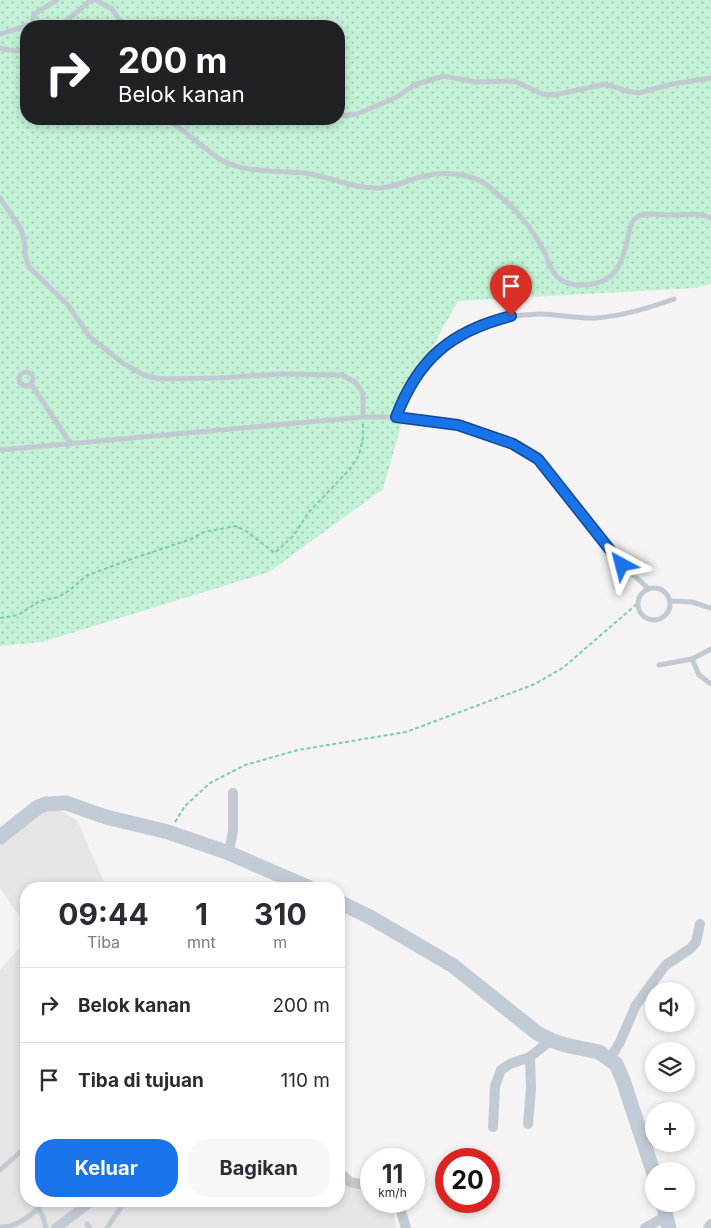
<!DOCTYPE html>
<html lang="id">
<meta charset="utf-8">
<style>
body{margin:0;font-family:Inter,sans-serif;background:#f7f7f7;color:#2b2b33;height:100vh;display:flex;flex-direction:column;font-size:19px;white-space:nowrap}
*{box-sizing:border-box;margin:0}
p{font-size:16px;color:#7c7c81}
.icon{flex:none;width:28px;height:28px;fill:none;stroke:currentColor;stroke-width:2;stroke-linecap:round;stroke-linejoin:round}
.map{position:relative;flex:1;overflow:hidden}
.panel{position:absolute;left:20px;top:882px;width:325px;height:325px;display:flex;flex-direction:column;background:#fff;border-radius:20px;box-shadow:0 2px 8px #0003}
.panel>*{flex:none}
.guide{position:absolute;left:20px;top:20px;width:325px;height:105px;border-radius:20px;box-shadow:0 2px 8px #0003;background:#202124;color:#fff;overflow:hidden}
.tools{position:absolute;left:645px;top:982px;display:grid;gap:10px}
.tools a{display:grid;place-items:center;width:50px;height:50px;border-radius:50%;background:#fff;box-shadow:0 2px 8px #0003;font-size:25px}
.speed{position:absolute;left:360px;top:1148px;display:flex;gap:10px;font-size:25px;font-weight:700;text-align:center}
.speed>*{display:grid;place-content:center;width:65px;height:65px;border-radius:50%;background:#fff;box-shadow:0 2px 8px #0003;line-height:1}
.speed small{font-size:12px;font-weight:400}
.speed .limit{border:8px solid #d22;background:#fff;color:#111}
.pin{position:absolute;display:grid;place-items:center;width:42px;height:42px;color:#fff;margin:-51px -21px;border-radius:50% 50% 50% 0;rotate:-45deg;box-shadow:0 0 5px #0007}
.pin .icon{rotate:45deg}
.me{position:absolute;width:55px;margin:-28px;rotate:322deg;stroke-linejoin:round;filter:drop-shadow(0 0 4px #0008)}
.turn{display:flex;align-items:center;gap:18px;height:105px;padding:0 15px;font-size:22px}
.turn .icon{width:65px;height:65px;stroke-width:2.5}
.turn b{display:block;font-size:35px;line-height:42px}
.eta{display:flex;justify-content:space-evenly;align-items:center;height:85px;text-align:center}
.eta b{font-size:30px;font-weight:700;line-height:35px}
.primary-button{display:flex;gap:10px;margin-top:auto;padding:10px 15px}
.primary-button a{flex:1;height:58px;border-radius:20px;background:#1a73e8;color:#fff;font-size:20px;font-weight:700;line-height:58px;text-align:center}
.primary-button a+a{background:#f7f7f7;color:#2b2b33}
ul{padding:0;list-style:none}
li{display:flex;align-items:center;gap:15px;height:75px;padding:0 15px;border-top:1px solid #e1e1e2}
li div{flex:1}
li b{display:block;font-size:19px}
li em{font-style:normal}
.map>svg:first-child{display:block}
</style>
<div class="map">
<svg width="711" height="1228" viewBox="0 0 711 1228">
<defs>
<pattern id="grass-dots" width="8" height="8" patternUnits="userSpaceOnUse" patternTransform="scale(1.25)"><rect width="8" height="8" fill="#c3f1d5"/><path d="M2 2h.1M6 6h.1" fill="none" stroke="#a0c6b0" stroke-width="1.8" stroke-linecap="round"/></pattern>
</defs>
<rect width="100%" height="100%" fill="#f5f3f3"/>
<path fill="#e6e4e5" d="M57,809L77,820L107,889H26V927L0,887V835L34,811Z
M26,940V1201H339V1178L346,1184L364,1186L371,1193V1201H381L394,1212L396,1228H0V970Z"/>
<path fill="url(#grass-dots)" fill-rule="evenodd" d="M0,0H711V284L695,288L458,301L414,380L383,489L269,572L42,642L0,646ZM26,26H339V119H26Z"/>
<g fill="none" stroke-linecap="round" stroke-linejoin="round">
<path stroke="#7ad0a6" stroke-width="2" stroke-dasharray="4 2.5" stroke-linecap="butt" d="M0,618L18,615L40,601L58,597L70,590L86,576L123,562L191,539L204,532L236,526L246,531L275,553L294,535L308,513L350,469L359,455L363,438V424
M175,822L185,806L210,783L245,765L298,750L406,732L535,684L564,667L638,603"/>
<path stroke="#c1cad2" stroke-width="5" d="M96,0L112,9L119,19L127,26
M25,26L32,23L34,14L57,0
M60,26L91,0
M151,26L162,23L174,26
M0,34L26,26
M0,48L8,50L26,51
M339,116L357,114L397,97L414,85L444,76L475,82L514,81L542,94L554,95L606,84L626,91L639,93L672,84L711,78
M168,119L219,159C247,175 280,169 311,174C334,179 357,189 381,188C395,187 408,180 421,177C438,172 457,173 473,178C482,180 489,186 495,192C517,209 532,228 545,253C548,259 549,267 554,273C560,282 571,285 581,285C614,285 622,266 628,237C630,230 630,222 637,217C646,211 663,216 674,215C688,215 698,212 711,218
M0,198L21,229L25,244V255L29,267L68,305L90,337L124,364L144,375L160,379L218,378L280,374L342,375L355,382L363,393V417
M19 379a7 7 0 1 1 14 0a7 7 0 1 1-14 0Z
M31,384L71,444
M396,417C420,352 469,315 540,314C558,314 577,319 596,318C623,316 649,308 674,299
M0,450L363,417H396L458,425L513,444L538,459L622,565L649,589
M638 604a16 16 0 1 1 32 0a16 16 0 1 1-32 0Z
M670,601L692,602L711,608
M711,649L692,659L699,675L711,684
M659,665L692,659
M0,1170L19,1153L26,1151
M39,1209L43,1217L46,1228
M87,1224L90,1228
M0,1227C17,1228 35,1213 45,1201
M107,1228L125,1201"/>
<path stroke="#c1cad2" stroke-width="10" d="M229,853L233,830V793
M610,1059L620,1042L636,1005L661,971L666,965L691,948L696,942L700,924
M528,1124L531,1088L530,1057
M493,1127L495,1086L501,1070L510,1064L530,1057L551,1040
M339,1172L350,1182L371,1186
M398,1201L406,1228
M56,1228L92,1201
M645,1228L666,1216
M708,1228L711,1224"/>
<path stroke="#c1cbd6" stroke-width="15" d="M0,837L38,807L46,804L66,803L106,817L168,832L229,853L312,889
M339,902L370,917L452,965L537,1033L551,1040L565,1045L599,1052L616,1064L623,1080L654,1174
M663,1204L669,1228"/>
</g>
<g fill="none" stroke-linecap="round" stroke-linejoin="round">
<defs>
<path id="route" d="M511,316C451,331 418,359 396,417L458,425L513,444L538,459L622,565"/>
</defs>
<use href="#route" stroke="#114b97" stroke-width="12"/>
<use href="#route" stroke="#1a73e8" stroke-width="9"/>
</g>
</svg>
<div class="tools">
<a><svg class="icon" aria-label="sound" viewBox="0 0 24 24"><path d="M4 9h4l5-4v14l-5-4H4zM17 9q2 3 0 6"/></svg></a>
<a><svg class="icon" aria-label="layers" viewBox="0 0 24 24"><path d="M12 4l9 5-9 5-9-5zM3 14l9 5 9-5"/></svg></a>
<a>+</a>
<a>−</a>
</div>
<div class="speed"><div>11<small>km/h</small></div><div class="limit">20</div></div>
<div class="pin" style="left:511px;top:316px;background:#d93025"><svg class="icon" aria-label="arrive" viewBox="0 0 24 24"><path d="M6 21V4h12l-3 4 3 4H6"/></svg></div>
<svg class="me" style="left:622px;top:565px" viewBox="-20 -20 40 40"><path d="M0-17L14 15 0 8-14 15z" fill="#1a73e8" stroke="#fff" stroke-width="4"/></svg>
<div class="guide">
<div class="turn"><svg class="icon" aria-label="right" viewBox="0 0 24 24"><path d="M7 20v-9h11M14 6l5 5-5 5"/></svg><div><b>200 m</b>Belok kanan</div></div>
</div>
<section class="panel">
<div class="eta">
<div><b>09:44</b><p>Tiba</p></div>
<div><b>1</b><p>mnt</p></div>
<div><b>310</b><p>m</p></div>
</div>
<ul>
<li><svg class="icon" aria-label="right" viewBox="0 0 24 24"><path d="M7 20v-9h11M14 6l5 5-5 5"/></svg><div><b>Belok kanan</b></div><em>200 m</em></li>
<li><svg class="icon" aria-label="arrive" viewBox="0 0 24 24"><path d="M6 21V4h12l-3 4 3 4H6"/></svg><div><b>Tiba di tujuan</b></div><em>110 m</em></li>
</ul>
<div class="primary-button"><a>Keluar</a><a>Bagikan</a></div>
</section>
</div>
